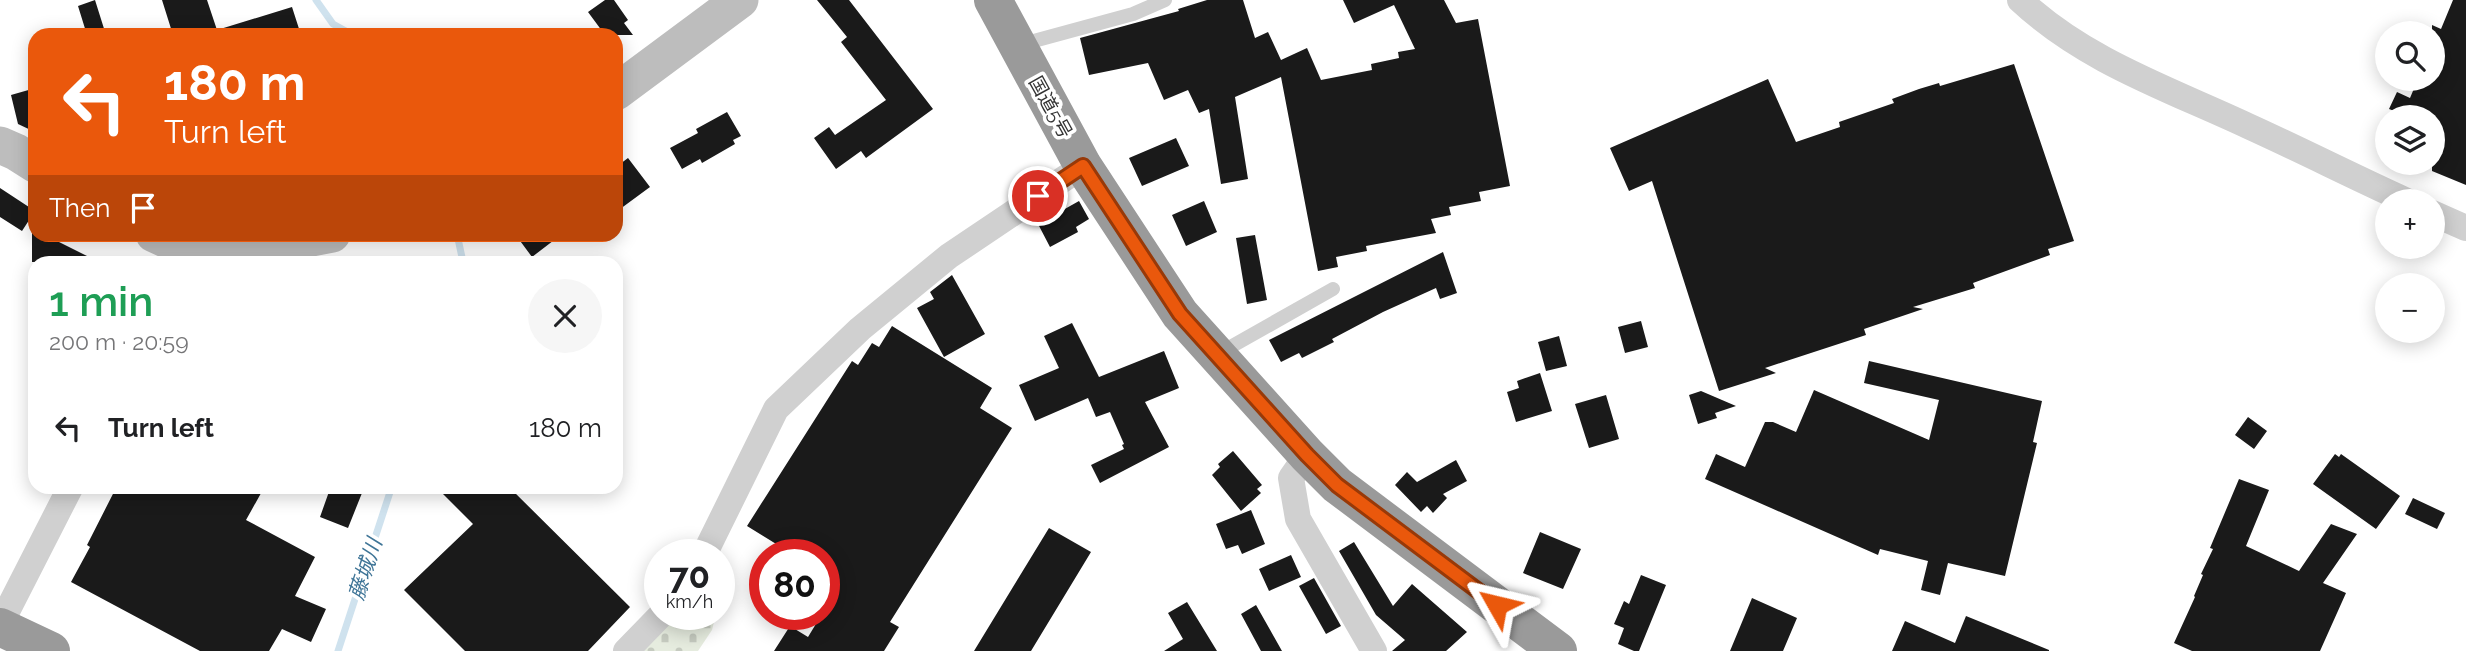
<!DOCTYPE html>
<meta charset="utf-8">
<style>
body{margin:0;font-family:Raleway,"Noto Sans JP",sans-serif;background:#f6f6f6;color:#202124;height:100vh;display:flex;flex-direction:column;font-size:26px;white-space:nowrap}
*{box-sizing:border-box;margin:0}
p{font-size:23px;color:#757577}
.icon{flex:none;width:38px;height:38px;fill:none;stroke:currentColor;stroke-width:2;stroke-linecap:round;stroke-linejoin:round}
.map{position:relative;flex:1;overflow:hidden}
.details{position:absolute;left:28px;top:256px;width:595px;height:238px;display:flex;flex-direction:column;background:#fff;border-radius:21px;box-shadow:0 4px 18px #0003}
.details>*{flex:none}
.hud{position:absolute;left:28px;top:28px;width:595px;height:214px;border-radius:21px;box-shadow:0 4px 18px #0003;background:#ea580c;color:#fff;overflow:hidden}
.tools{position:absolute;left:2375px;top:21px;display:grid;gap:14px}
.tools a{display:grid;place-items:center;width:70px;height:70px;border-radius:50%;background:#fff;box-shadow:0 4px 18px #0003;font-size:35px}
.speed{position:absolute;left:644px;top:539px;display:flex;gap:14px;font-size:35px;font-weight:700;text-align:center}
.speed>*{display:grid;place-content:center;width:91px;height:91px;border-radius:50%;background:#fff;box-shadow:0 4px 18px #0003;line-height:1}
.speed small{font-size:18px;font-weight:400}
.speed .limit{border:10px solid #d22;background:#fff;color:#111}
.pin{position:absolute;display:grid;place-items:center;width:60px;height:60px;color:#fff;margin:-30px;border:4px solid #fff;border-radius:50%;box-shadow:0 2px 7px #0007}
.me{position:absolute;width:77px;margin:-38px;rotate:307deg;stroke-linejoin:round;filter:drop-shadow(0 0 5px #0008)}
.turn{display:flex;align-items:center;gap:24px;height:147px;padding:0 21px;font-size:32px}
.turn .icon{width:91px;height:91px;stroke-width:2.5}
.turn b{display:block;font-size:49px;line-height:60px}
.then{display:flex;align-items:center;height:66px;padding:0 21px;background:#0003;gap:14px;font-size:26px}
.round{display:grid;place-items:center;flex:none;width:74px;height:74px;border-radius:37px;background:#f6f6f6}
.headline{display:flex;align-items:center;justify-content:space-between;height:119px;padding:0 21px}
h1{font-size:42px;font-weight:600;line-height:52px;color:#1e9e55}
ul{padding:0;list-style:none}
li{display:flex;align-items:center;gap:21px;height:105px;padding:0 21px}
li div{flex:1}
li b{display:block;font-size:26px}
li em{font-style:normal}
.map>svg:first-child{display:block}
</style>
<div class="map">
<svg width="2466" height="651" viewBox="0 0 2466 651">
<defs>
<pattern id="cemetery-stones" width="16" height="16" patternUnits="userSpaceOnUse" patternTransform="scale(1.75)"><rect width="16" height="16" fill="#e6ecdf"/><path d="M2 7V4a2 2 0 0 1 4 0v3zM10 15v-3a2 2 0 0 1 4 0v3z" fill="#c6cbc0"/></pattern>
</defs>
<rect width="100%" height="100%" fill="#fff"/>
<path fill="url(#cemetery-stones)" d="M668,614H716L712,630L698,651H633Z"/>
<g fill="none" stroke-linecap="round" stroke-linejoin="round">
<path stroke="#cfe2ee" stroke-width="7" d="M316,0L333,24L353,35
M457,234L463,262
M338,651L392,486"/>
</g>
<path fill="#1a1a1a" d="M95,0L106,35H87L78,6Z
M162,0H207L217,30L292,7L301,35H173Z
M605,0H614L628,20L624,23L633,35H605L588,12Z
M817,0H849L933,109L866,158L861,151L836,169L814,138L829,127L835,135L886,100L841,42L847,37Z
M1207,0H1243L1255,38L1268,32L1281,60L1307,48L1321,80L1372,70L1371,64L1399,58L1398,52L1415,49L1394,5L1354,23L1343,0H1444L1456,23L1478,19L1510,186L1479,192L1481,201L1449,207L1451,215L1431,219L1436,233L1366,246L1367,251L1336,257L1338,267L1318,271L1281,77L1235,97L1248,179L1221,184L1209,109L1199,113L1188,90L1164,100L1148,63L1089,75L1080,38L1179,11L1178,9Z
M2453,0H2466V185L2432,171V117H2401L2402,114L2389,109L2397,92L2410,98L2418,79H2432V25L2441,29Z
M2014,64L2074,241L2048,249L2050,255L1973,283L1975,288L1913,307L1923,309L1864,329L1866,335L1765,368L1776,373L1719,391L1652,181L1629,191L1610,148L1768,79L1796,142L1840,127L1839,122L1894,103L1892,99L1919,89L1939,83L1940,86Z
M32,89L35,100V132L18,124L11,95Z
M727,112L741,136L733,140L735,144L702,163L700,159L682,169L670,148L698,133L696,129Z
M1176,138L1189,166L1142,186L1129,158Z
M628,158L650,187L616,212V167Z
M0,188L35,211L22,231L0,217Z
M1079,201L1089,219L1076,227L1078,232L1050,247L1038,224Z
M1204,201L1217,232L1186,246L1172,215Z
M32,229L35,230V234H43L99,262H32Z
M515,234H562L532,257Z
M1255,235L1267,300L1247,304L1236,238Z
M1443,252L1457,293L1440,299L1436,288L1383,312L1332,339L1334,342L1302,358L1299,353L1281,362L1269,340Z
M952,275L985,334L944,357L917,308L934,299L930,292Z
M1641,321L1648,347L1625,353L1618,327Z
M1072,323L1099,377L1164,351L1179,388L1145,402L1169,447L1100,483L1091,465L1124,449L1122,445L1124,444L1110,412L1096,417L1088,398L1035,421L1019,385L1059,368L1044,336Z
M892,326L992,388L980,408L1012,428L890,622L899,627L884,651H774L790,626L808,637L822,614H824L831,599L824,594V555H794L747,526L852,361L858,365L872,343L879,347Z
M1559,336L1567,366L1546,371L1538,342Z
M1869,361L2042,401L2033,442L2037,443L2005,576L1948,563L1940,595L1921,590L1928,561L1880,549L1878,555L1705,479L1716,454L1745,467L1765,422H1773L1796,432L1814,390L1929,440L1939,400L1864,383Z
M1540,373L1552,411L1516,422L1507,392L1519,388L1517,381Z
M1701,391L1736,406L1715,413L1717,418L1698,424L1689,395Z
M1606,395L1619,439L1589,448L1575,404Z
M2248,417L2267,431L2254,449L2235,435Z
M1233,451L1262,485L1257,489L1261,493L1241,511L1212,475L1220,467L1218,464Z
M2335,454L2339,457L2341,454L2400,496L2376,529L2313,484Z
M1456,460L1467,481L1443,494L1447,498L1433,513L1427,506L1421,512L1395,485L1407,472L1417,482Z
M2239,479L2269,490L2246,546L2299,571L2331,524L2357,534L2323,583L2346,593L2320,651H2192L2174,643L2195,597L2194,596L2203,575L2201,574L2213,549L2210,548Z
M117,486H265L246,520L315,557L295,596L326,609L311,642L282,629L269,651H200L71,582L90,547L87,545Z
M331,486H345L362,493L348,528L320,517Z
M435,486H508L630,607L588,651H465L404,590L473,524Z
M2413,498L2445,513L2437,529L2405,514Z
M1251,510L1265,544L1242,554L1238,545L1226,549L1216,524Z
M1049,528L1091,552L1031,651H974Z
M1540,532L1581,549L1563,589L1523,573Z
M1354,542L1393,606L1412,584L1467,632L1446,651H1392L1405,640L1376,615L1339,551Z
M1291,555L1301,577L1269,591L1259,569Z
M1641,575L1666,585L1639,651H1634L1618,644L1624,628L1614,624L1624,601L1629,604Z
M1314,578L1341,626L1326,634L1299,586Z
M1752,598L1797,618L1783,651H1730Z
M1187,602L1217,651H1164L1183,639L1168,613Z
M1256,605L1282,651H1261L1241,614Z
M1966,616L2049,650V651H1892L1905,621L1955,643Z"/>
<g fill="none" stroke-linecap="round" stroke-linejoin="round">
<path stroke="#d0d0d0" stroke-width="14" d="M1019,45L1133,14L1165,0
M1218,354L1333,289"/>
<path stroke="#d0d0d0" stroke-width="26" d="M2020,0C2085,61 2169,89 2248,126C2301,150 2354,177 2407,201
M2432,213L2466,228
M1307,455L1291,478L1298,519L1374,651
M704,555L776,409L860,329L949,256L1083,166
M0,625L71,486
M626,651L662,614"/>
<path stroke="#bdbdbd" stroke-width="37" d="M616,92L740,0
M0,145L16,152L35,164
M154,234L185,248L236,253L332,234"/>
<path stroke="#9a9a9a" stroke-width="38" d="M993,0L1083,166L1180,314L1307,455L1337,485L1558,651
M0,627L51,651"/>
</g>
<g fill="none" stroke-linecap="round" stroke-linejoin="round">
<defs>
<path id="route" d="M1038,196L1083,166L1180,314L1307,455L1337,485L1497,605"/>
</defs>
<use href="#route" stroke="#983908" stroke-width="18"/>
<use href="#route" stroke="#ea580c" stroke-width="12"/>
</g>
<g text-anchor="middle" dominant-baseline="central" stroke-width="7" stroke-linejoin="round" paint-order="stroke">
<g font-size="19" fill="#333" stroke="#fff">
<text transform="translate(1051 107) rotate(61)">国道5号</text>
</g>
<g font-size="21" font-style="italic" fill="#3f7597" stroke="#fff">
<text transform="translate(365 569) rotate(-72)">藤城川</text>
</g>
</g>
</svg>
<div class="tools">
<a><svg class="icon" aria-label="search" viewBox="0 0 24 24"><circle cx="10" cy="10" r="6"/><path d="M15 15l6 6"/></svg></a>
<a><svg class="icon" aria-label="layers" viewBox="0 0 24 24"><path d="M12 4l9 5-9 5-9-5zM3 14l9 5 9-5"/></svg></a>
<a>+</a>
<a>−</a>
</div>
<div class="speed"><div>70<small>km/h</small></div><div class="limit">80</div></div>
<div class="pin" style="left:1038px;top:196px;background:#d93025"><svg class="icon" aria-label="arrive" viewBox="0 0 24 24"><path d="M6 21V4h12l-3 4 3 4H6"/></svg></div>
<svg class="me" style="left:1497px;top:605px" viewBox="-20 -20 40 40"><path d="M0-17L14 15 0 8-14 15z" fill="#ea580c" stroke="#fff" stroke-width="4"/></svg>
<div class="hud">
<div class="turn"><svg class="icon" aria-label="left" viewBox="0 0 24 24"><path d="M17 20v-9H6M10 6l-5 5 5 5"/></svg><div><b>180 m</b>Turn left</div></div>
<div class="then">Then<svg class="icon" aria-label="arrive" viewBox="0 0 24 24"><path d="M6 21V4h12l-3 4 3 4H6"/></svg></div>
</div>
<section class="details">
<div class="headline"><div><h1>1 min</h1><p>200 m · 20:59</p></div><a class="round"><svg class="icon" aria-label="close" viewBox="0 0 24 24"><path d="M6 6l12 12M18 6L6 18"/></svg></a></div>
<ul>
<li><svg class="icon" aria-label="left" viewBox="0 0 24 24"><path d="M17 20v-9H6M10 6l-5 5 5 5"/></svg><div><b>Turn left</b></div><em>180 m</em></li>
</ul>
</section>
</div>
